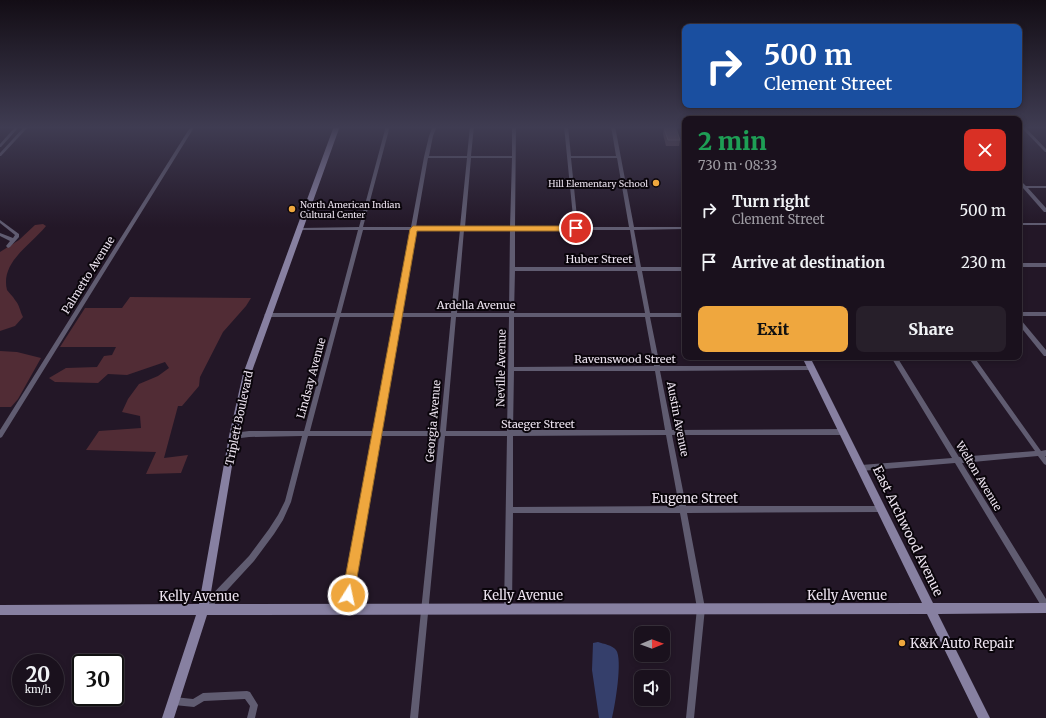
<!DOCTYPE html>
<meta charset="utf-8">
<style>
body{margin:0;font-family:Merriweather,serif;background:#271f2a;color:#f1f3f6;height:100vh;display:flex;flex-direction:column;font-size:15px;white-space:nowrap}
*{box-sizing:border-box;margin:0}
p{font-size:13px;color:#9f9da4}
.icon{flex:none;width:22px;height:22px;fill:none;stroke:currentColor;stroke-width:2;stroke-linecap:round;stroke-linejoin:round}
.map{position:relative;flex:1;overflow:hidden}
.details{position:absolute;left:682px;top:116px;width:340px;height:244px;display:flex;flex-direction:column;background:#1a111d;border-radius:8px;box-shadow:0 2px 6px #0003,0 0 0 1px #38313b}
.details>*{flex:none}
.guide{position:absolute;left:682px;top:24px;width:340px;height:84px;border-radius:8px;box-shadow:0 2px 6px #0003,0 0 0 1px #38313b;background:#1a4fa0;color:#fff;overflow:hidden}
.needle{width:26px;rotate:89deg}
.tools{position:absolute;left:634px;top:626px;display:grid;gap:8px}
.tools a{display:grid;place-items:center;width:36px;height:36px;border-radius:8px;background:#1a111d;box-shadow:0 2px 6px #0003,0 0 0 1px #38313b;font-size:20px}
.speed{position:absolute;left:12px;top:654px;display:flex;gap:8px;font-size:20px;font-weight:700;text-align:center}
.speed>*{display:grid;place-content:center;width:52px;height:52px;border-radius:50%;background:#1a111d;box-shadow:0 2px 6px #0003,0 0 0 1px #38313b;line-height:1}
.speed small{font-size:10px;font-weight:400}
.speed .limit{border:2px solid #111;border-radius:6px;background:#fff;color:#111}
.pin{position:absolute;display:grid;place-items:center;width:34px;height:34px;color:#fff;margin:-17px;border:2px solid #fff;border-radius:50%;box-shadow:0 1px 4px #0007}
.me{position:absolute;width:44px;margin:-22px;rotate:10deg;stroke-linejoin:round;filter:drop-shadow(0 0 3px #0008)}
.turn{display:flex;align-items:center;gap:14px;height:84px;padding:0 16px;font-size:18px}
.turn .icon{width:52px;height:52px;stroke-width:2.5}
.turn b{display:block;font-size:28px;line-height:34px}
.round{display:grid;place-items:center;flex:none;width:42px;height:42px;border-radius:8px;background:#271f2a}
.head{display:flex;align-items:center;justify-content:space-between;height:68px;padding:0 16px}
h1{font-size:24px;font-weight:800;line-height:30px;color:#1e9e55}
.button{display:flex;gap:8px;margin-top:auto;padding:8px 16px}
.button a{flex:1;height:46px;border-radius:8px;background:#efa73e;color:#111;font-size:16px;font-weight:800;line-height:46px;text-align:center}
.button a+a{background:#271f2a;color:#f1f3f6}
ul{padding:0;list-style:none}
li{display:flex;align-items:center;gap:12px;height:52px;padding:0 16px}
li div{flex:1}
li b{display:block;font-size:15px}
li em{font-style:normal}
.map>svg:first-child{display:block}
</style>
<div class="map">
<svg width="1046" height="718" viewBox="0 0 1046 718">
<rect width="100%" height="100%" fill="#231727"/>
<path fill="#512c35" d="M43,224L46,226C31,245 0,262 7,290C9,293 13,296 15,300C19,304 20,311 23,317L15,326L0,331V252L19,240L35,225Z
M130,297L251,298L246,306L223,332L200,377L199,386L182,406H178L164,458L188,455L181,473L146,474L156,452L86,450L99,431L141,428L140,416L122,412L128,399L139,384L158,376L169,368L165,362L127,375L108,374L98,383L55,382L49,378L66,368L97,367L104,356L112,355L116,347H60L85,308H122Z
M0,351L17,352L41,358L18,399L11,407H0Z"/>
<path fill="#353f6b" d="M598,642C604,644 612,645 616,650C623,659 615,706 612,718H599L592,670L593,643Z"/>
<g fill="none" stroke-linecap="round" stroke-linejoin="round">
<path fill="#605c71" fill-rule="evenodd" d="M16,126H20L1,147H0V144Z
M25,126H29L1,156H0V153Z
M191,126H195L2,437L0,438V430Z
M386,126H390L363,227H411L424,157L429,136L433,126H437L433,136L429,156H467L470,126H474L471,156H512V126H516L515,227H574L564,126H568L571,156H616L611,126H615L634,227H685V229L634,230L641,267H685V271H642L650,313H685V317H650L660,366H814L815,368L814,370H812L660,371L672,430L843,429L845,430L846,432L845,434L843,435H672L686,506H881L883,507L884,509L883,511L881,512L687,513L705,608L694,718H686L697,608L680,513H513L512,609L511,612L508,613L505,612L504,609L507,436H445L418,718H410L439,436H379L348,612L345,613L342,612L341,609L373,436H308L291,502L283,520L274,534L254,561L208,611L205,612L202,611L201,608L202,605L249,556L269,529L278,515L285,501L302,436L249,437L233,439L231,438L230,436L231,434L233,433L249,431H304L335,317H267L264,315L267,313H336L358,230H300L298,229L300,228L359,227ZM428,158H467L460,227H416ZM471,158H512L510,227H465ZM571,158H617L629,227H578ZM363,230H411L396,313H341ZM415,230H460L451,313H401ZM464,230H510L509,313H457ZM515,230H630L636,267H515ZM515,271H637L645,313H514ZM340,317H395L374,431H310ZM400,317H451L440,431H380ZM456,317H509L507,431H446ZM514,317H645L654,366L514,367ZM514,371H655L665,430H513ZM666,435L679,506L513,507V436Z
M1020,126H1024L1046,149V152H1045Z
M1019,180H1020L1026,186H1046V188H1028L1046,208V212H1044L1023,188H1021L1020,187L1021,186L1019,184Z
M0,220L19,234V237L10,247L8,248L6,246L10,241L0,236V233L13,238L15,235L0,223Z
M1019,223H1046V225H1019Z
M1019,263H1046V267H1019Z
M1019,312H1046V316H1019Z
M1019,319L1021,320L1046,350V356H1044L1019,325Z
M891,357H897L959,457L1035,451L968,357H974L1041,451L1046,450V456H1045L1046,457V465L1044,464L1038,456L962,463L1046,599V610L1043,609L955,463L861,471L859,470L858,468L859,466L861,465L952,458Z
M247,691L250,692L258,705L255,718H247L250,706L245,699L204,701L194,707L174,705L171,704L170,701L171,698L174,697L193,699L203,693Z"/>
<path fill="#8780a1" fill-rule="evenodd" d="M334,126H340L251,374L237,436L209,604L922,603L802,357H810L933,603H1046V613L938,614L990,718H978L927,614L207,615L174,718H162L196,615H0V605L199,604L229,436L243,374Z"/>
</g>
<path fill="#55424f" d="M664,128L680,140L679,146H666L663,134Z"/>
<path fill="#655360" stroke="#7a6a76" d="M664,128H676L680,140H668Z"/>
<linearGradient id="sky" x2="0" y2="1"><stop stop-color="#130d15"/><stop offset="0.56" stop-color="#3f3c52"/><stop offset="1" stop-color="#3f3c52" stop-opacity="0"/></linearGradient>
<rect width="1046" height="227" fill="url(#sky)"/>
<path fill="#efa73e" stroke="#9b6d28" d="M413,226H576L580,228L576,231H417L354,595L352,599L348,601L344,599L342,595L410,229Z"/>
<g fill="#efa73e" stroke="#0a050b" stroke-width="1.5">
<circle cx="656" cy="183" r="4"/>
<circle cx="292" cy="209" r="4"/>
<circle cx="902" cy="643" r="4"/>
</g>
<g text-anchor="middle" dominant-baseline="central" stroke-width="4" stroke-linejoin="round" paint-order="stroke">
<g font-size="9" fill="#ebe2ee" stroke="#0a050b" text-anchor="end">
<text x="648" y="183">Hill Elementary School</text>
<text x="300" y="204" text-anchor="start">North American Indian<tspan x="300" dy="10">Cultural Center</tspan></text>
</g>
<g font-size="11" fill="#ebe2ee" stroke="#0a050b">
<text x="599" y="259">Huber Street</text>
<text transform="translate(88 275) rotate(-58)">Palmetto Avenue</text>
<text x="476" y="305">Ardella Avenue</text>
<text x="625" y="359">Ravenswood Street</text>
<text transform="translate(501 368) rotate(-89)">Neville Avenue</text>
<text transform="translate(311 378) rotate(-75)">Lindsay Avenue</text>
<text transform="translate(239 418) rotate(-78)">Triplett Boulevard</text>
<text transform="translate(678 419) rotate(79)">Austin Avenue</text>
<text transform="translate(433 421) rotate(-85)">Georgia Avenue</text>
<text x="538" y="424">Staeger Street</text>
<text transform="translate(979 476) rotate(59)">Welton Avenue</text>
</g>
<g font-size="13" fill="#ebe2ee" stroke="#0a050b">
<text x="695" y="498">Eugene Street</text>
<text transform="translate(908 531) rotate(64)">East Archwood Avenue</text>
<text x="523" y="595">Kelly Avenue</text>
<text x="847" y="595">Kelly Avenue</text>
<text x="199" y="596">Kelly Avenue</text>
</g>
<g font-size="13" fill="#ebe2ee" stroke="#0a050b" text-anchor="start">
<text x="910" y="643">K&amp;K Auto Repair</text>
</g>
</g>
</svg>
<div class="tools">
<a><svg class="needle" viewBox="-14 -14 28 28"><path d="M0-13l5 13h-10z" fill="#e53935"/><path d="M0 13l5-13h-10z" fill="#9f9da4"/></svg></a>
<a><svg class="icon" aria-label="sound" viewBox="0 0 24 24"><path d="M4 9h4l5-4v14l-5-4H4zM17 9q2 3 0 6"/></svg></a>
</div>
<div class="speed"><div>20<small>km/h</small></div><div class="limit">30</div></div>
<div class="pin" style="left:576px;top:228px;background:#d93025"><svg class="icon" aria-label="arrive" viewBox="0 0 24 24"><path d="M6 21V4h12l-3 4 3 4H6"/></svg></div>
<svg class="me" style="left:348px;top:595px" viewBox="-20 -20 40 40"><circle r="17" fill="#efa73e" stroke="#fff" stroke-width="3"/><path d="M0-11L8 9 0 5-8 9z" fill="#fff"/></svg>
<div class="guide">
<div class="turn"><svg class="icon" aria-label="right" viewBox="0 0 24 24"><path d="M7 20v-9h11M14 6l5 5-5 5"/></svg><div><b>500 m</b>Clement Street</div></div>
</div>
<section class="details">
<div class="head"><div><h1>2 min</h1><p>730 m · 08:33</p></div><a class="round" style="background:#d93025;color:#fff"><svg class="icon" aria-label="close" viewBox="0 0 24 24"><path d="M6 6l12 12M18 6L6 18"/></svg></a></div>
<ul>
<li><svg class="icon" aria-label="right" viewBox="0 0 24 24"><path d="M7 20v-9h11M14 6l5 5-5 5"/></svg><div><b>Turn right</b><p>Clement Street</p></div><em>500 m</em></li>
<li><svg class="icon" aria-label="arrive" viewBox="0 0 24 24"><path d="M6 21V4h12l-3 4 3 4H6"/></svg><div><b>Arrive at destination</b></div><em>230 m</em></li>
</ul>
<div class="button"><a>Exit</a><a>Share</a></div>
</section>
</div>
